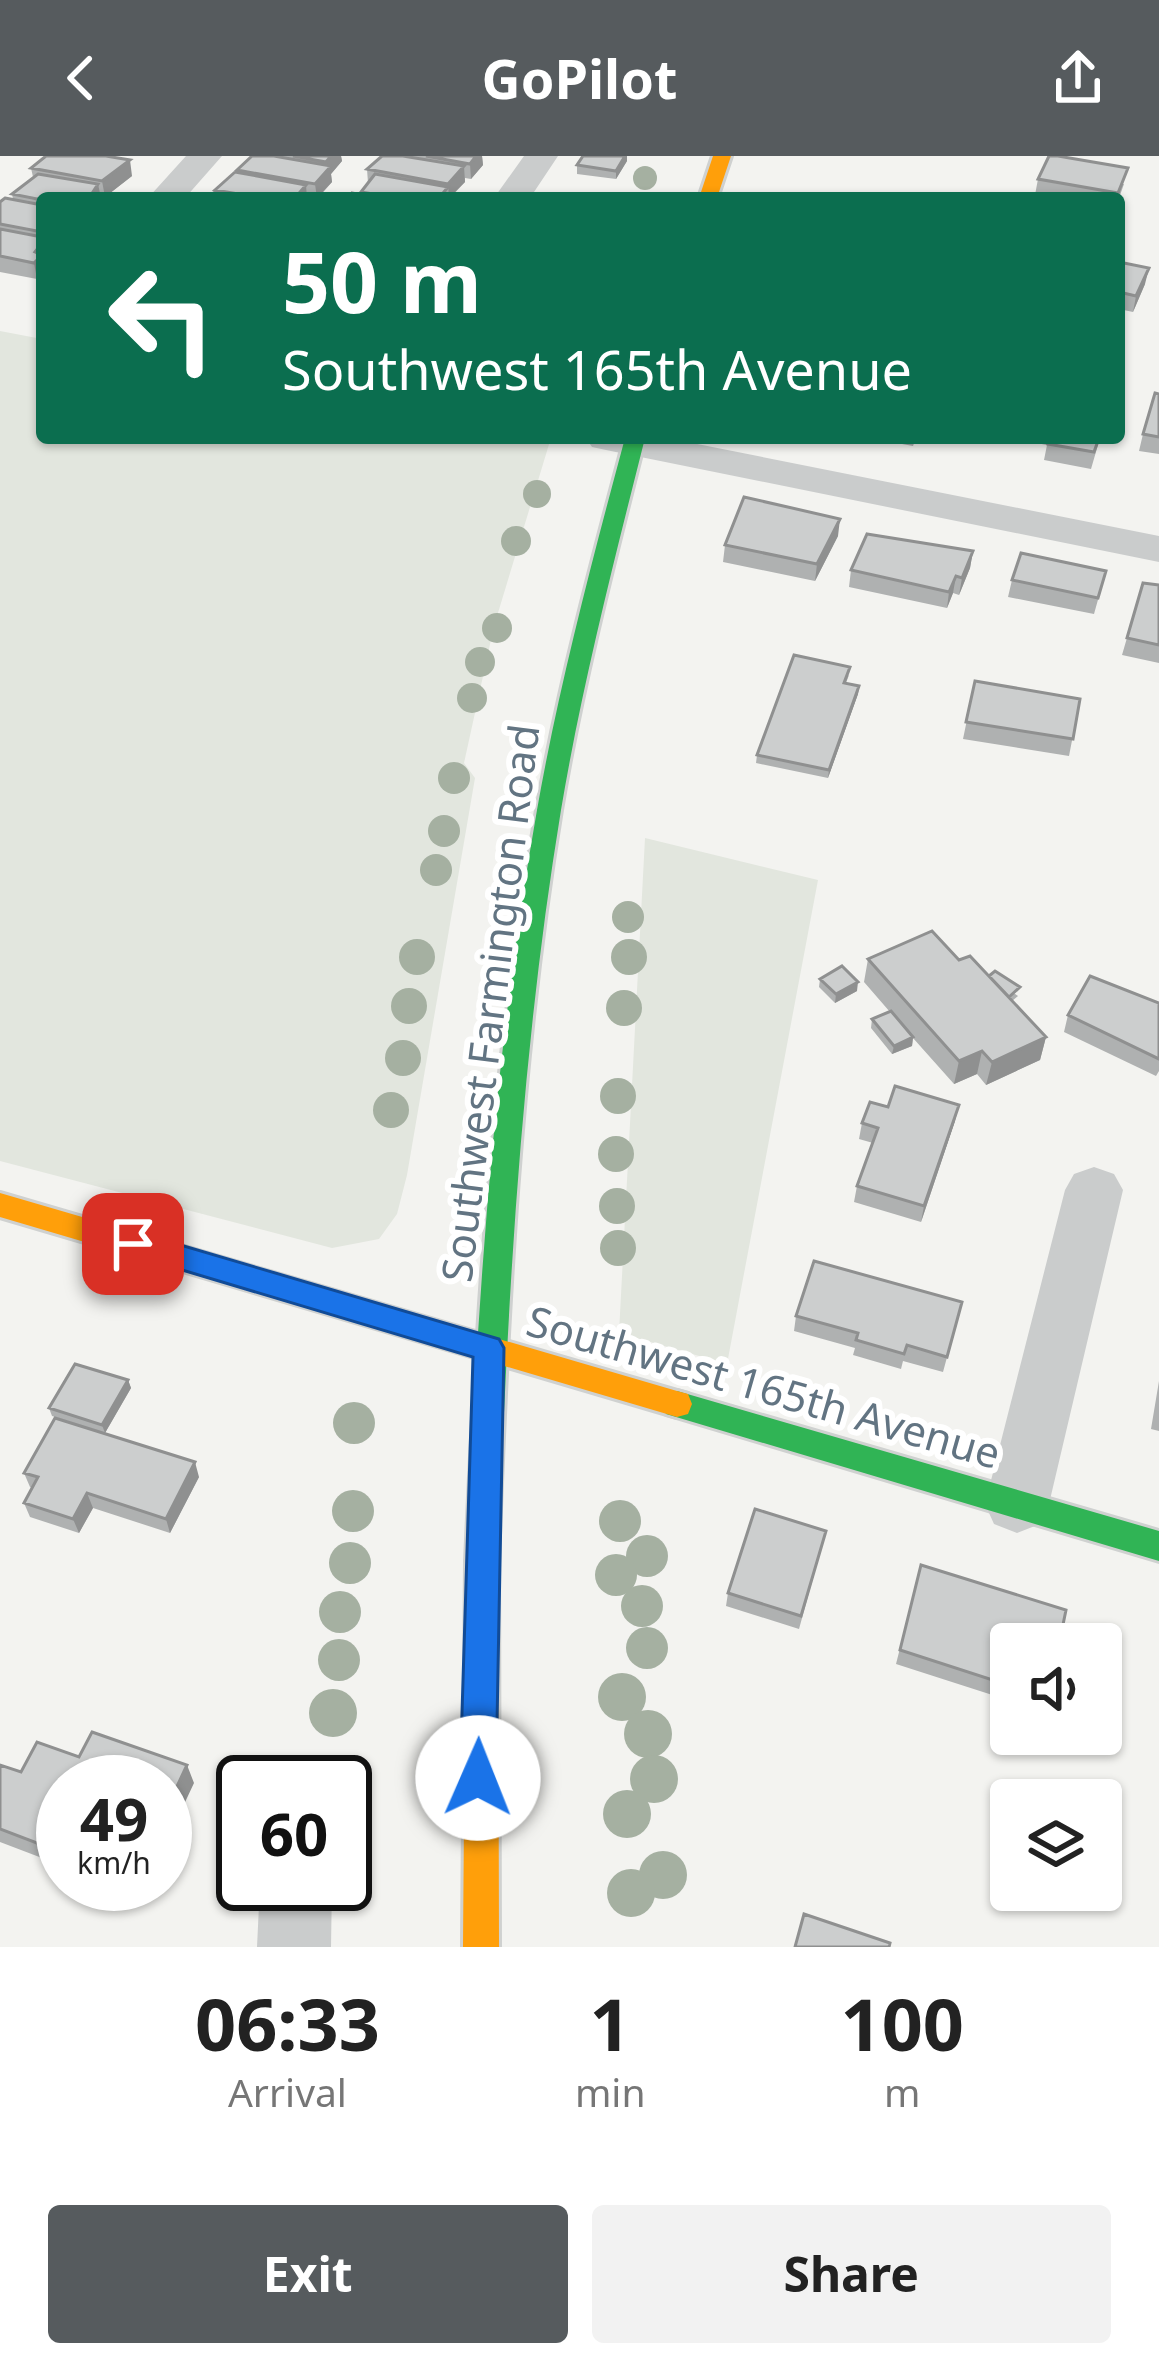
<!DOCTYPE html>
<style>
body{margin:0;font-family:"Noto Sans",sans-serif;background:#f2f2f2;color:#222;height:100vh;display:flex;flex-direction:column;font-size:45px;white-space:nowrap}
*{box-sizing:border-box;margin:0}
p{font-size:39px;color:#767676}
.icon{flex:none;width:66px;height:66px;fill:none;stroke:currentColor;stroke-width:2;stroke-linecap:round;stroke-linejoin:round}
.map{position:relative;height:1791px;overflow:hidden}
.drawer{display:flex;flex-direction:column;background:#fff;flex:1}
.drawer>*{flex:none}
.hud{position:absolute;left:36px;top:36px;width:1089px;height:252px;border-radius:12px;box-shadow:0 3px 9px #0004;background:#0b6e4f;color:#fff;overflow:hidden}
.tools{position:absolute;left:990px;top:1467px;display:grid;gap:24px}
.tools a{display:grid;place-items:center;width:132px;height:132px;border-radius:12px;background:#fff;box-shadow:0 3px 9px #0004;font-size:60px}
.speed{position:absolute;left:36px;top:1599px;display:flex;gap:24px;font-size:60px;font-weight:700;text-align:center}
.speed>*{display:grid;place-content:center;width:156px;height:156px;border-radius:50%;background:#fff;box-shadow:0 3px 9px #0004;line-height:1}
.speed small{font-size:30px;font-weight:400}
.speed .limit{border:6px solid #111;border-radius:18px;background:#fff;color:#111}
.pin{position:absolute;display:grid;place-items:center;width:102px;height:102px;color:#fff;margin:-51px;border-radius:24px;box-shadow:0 6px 18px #0006}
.me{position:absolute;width:132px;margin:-66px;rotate:1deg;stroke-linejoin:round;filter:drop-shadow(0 0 9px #0008)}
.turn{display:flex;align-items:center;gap:42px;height:252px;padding:0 48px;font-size:54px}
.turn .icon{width:156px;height:156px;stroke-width:2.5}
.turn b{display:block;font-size:84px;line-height:102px}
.eta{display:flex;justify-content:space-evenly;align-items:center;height:204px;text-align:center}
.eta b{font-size:72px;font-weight:700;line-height:84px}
.action{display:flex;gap:24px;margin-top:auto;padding:24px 48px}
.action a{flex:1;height:138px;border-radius:12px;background:#565b5e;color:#fff;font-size:48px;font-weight:700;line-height:138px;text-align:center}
.action a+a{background:#f2f2f2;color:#222}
header{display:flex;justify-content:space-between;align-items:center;height:156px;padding:0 48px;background:#565b5e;color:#fff;font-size:54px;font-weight:700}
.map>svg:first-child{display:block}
</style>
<header><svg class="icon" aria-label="back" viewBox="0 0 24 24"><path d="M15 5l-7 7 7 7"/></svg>GoPilot<svg class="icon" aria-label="share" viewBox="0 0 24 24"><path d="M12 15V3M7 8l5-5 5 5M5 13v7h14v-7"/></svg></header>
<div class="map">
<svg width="1159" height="1791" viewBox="0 0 1159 1791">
<rect width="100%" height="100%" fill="#f3f3f0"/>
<path fill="#e2e6de" d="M0,175L42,183V282L550,285L494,470L464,607L475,622L407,1019L397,1058L379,1083L332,1092L0,1005Z
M645,682L818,724L727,1208L619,1177Z"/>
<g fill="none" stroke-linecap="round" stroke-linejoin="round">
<defs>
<path id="fast" d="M625,282H645C614,405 582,529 561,654C520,903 507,1155 498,1406L494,1417L482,1421L470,1417L466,1406C477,1154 493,902 537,654C559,529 592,405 625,282Z
M677,1235L1159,1375V1405L666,1258L662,1248L666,1238Z"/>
<path id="slow" d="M713,0H731L717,42H699Z
M0,1037L677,1235L688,1238L692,1248L688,1258L677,1261L0,1061Z
M482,1391L494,1395L498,1406L499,1791H463L466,1406L470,1395Z"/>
</defs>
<use href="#fast" stroke="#cfd1d0" stroke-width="6"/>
<use href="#slow" stroke="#cfd1d0" stroke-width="6"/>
<path fill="#cacccc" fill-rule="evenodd" d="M186,0H222L185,42H148Z
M524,0H558L530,42H494Z
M586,282H667L1159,380V406L606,294L592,291Z
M1094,1011L1114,1018L1123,1034L1049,1348L1040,1368L1017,1377L994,1368L985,1348L1065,1034L1074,1018Z
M260,1728H332L331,1791H257Z"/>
<use href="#fast" fill="#30b455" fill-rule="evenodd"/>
<use href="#slow" fill="#ff9f0a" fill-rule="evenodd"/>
</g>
<g fill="#a5b0a1">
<circle cx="645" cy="22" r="12"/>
<circle cx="537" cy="338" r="14"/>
<circle cx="516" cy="385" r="15"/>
<circle cx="497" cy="472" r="15"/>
<circle cx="480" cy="506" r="15"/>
<circle cx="472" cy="542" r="15"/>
<circle cx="454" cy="622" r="16"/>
<circle cx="444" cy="675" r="16"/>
<circle cx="436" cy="714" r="16"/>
<circle cx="628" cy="761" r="16"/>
<circle cx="417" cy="801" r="18"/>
<circle cx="629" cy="801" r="18"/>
<circle cx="409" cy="850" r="18"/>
<circle cx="624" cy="852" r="18"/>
<circle cx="403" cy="902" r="18"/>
<circle cx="618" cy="940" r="18"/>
<circle cx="391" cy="954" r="18"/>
<circle cx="616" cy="998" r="18"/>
<circle cx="617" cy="1050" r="18"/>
<circle cx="618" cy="1092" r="18"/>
<circle cx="354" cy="1267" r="21"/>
<circle cx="353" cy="1355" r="21"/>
<circle cx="620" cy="1365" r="21"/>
<circle cx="647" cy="1400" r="21"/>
<circle cx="350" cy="1407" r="21"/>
<circle cx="616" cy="1419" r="21"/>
<circle cx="642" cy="1450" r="21"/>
<circle cx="340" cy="1456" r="21"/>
<circle cx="647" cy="1492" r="21"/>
<circle cx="339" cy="1504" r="21"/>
<circle cx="622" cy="1541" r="24"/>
<circle cx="333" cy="1557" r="24"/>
<circle cx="648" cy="1578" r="24"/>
<circle cx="654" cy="1623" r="24"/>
<circle cx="627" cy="1658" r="24"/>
<circle cx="663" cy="1719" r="24"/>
<circle cx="631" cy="1737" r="24"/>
</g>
<path fill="#afb1b1" d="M252,0H341L342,5L331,18L332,26L318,42H210L216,37L215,34L238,17L237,14Z
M382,0H482L483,9L471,23L465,22V26L450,42H348L361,39V36L368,27L367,13Z
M583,0H627V5L616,23L577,18V9Z
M31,12L132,20L105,41L100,40L101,42H42V118L37,123L0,116V46L13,43L12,38L33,21Z
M1038,23L1124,28L1119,42H1052L1035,39Z
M1119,106L1145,128L1133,156L1119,153Z
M1159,238V298L1139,295L1143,278Z
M869,282H916L913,290Z
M1010,282H1100L1091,313L1044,304L1047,289Z
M838,380L815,425L723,406L725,389Z
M973,395L970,412L959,439L953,437L947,452L849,431L851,414Z
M1106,415L1094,458L1008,441L1012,424Z
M1143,427L1159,429V507L1122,499Z
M849,519L846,527L859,530L858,538L828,622L756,607L757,599Z
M975,525L1080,543L1069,600L963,583Z
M868,803L959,804L989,820L1018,840L1012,845L1046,881L1040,904L986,929L977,918L954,928L913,882L912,890L892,898L871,872L872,863L890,856L864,826Z
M820,823L857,835L835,847L819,831Z
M1159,847V915L1156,920L1064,876L1068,859Z
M888,951L955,965L921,1066L854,1046L857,1030L873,987L859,983L862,967Z
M962,1146L943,1216L903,1205L901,1213L853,1199L855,1192L794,1175L796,1160Z
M128,1224L131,1232L105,1277L52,1260L49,1252Z
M1159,1225V1275L1151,1273Z
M24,1317L199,1321L170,1377L93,1352L79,1377L30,1361L24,1347L32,1332L30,1331Z
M826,1375L799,1473L726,1450L728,1437Z
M921,1409L1011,1488V1545L896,1508Z
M0,1609L21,1616L194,1627L63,1626V1710L0,1686Z
M111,1728H147L141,1739Z"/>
<path fill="#8f9090" d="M331,0H341L342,5L331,18L332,26L317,42L315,28L327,14L326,6Z
M476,0H482L483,9L471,23L470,8Z
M625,0H627V5L616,23V15Z
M130,4L132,20L105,41L102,25Z
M464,10L465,26L449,42L448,28Z
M98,28L101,42H88Z
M306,29L307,42H295Z
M42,87V118L37,123L34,107L35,96Z
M1149,112L1145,128L1133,156L1136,140Z
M840,363L838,380L815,425L817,408Z
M973,395L970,412L959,439L962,422Z
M956,420L953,437L947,452L949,436Z
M859,530L858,538L828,622L829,614Z
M858,826L857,835L835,847L836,838Z
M913,881L912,890L892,898L894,890Z
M1046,881L1040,904L986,929L992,906Z
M982,895L977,918L954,928L959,905Z
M959,949L955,965L921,1066L924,1050Z
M128,1224L131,1232L105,1277L102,1269Z
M195,1306L199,1321L170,1377L166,1363Z
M87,1337L93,1352L79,1377L73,1363Z
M187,1609L194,1627L165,1689V1656Z
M136,1728H147L141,1739Z"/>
<path fill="#cccece" stroke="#8f9090" stroke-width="3" d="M46,0H106L130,4L102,25L31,12Z
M252,0H274L331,10L315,28L237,14Z
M293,0H331L326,6Z
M382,0H403L464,10L448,28L367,13Z
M426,0H476L470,8Z
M583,0H625L616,15L577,9Z
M1049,0H1058L1128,12L1118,37L1038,23Z
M235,16L306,29L295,42H261L215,34Z
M38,18L98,28L89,42H42V44L12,38Z
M375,18L448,31L439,42H397L361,36Z
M214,37L244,42H210Z
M352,37L378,42H348Z
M5,42L42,49V76L0,68V46Z
M0,73L42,81V87L35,96L42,99L34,107L0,100Z
M1119,106L1149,112L1136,140L1119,136Z
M1155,237L1159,238V281L1143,278Z
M1050,282H1099L1094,296L1048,288Z
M744,341L840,363L817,408L725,389Z
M867,378L973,395L962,422L956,420L949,436L851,414Z
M1021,397L1106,415L1098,442L1012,424Z
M1143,427L1159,429V489L1127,482Z
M794,499L850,511L844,527L859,530L829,614L757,599Z
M975,525L1080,543L1073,583L966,566Z
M932,775L959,804L970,800L1046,881L992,906L982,895L959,905L868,803Z
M842,810L858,826L836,838L820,823Z
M995,815L1020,831L1009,841L989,820Z
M1090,820L1159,847V903L1068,859Z
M891,855L913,881L894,890L872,863Z
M895,930L959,949L924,1050L857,1030L878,972L862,967L870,946L888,951Z
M814,1105L962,1146L947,1201L907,1189L904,1198L856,1184L858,1177L796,1160Z
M75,1208L128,1224L102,1269L49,1252Z
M55,1262L195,1306L166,1363L87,1337L73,1363L24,1347L38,1321L24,1317Z
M755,1353L826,1375L801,1460L728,1437Z
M921,1409L1066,1454L1059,1488H1011V1530L900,1494Z
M92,1576L187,1609L165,1656V1626H63V1697L0,1673V1609L21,1616L37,1586L79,1601Z
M804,1758L890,1787L889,1791H795Z"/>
<path fill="#1a73e8" stroke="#114b97" stroke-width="3" d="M133,1075L499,1183L504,1192L496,1622L490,1635L478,1640L465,1635L460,1622L473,1201L122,1096L118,1088L122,1079Z"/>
<g text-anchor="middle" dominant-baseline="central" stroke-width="12" stroke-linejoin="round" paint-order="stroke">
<g font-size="42" fill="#627482" stroke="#fff">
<text transform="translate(489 847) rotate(-83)">Southwest Farmington Road</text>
<text transform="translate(764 1230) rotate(16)">Southwest 165th Avenue</text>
</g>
</g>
</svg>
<div class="tools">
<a><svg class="icon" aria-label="sound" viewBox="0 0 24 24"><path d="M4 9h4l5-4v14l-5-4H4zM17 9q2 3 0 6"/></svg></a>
<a><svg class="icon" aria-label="layers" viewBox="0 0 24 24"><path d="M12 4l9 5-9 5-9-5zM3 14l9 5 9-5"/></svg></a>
</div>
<div class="speed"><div>49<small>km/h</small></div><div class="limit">60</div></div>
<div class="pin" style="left:133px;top:1088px;background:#d93025"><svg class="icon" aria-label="arrive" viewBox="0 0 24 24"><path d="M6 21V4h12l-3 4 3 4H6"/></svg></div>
<svg class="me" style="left:478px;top:1622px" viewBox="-20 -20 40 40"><circle r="19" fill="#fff"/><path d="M0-13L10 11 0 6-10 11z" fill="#1a73e8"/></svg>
<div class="hud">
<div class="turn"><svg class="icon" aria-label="left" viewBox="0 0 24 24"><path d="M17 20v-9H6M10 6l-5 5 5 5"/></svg><div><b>50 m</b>Southwest 165th Avenue</div></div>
</div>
</div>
<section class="drawer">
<div class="eta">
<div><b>06:33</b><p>Arrival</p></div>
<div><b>1</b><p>min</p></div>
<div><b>100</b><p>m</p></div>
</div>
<div class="action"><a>Exit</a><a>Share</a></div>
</section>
